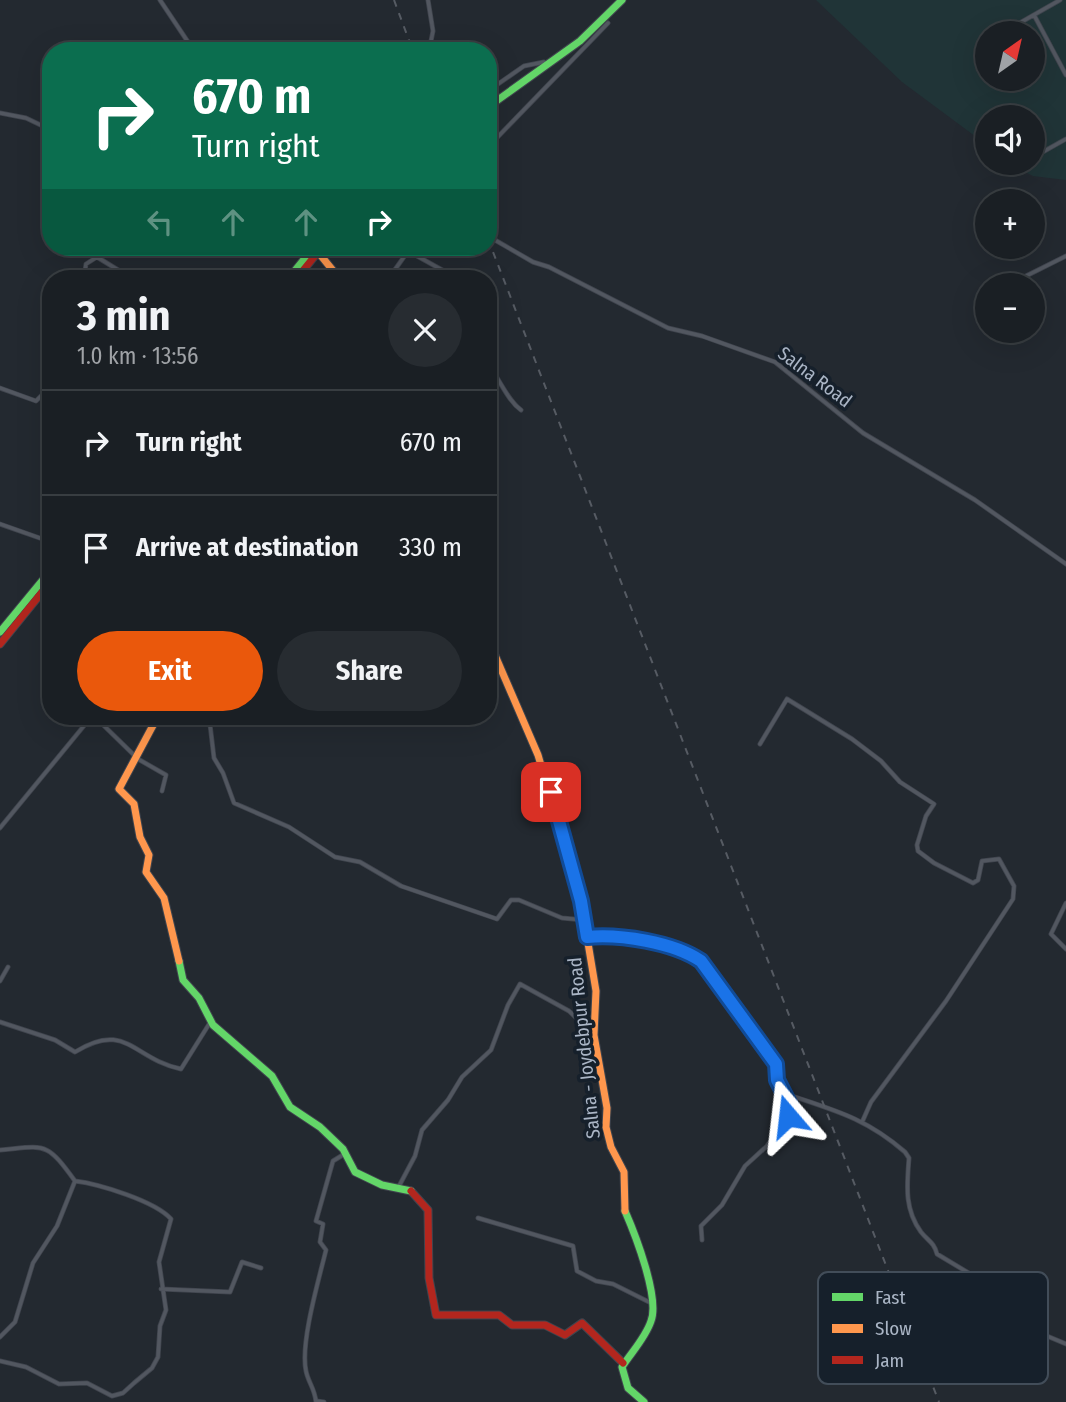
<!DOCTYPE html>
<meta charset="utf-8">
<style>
body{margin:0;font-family:"Fira Sans Condensed",sans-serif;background:#272c31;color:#f1f3f6;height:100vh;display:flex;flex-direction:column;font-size:26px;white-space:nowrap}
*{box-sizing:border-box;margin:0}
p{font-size:23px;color:#9fa2a6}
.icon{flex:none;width:38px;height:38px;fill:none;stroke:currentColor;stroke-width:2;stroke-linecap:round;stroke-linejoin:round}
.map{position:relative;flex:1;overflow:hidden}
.panel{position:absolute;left:42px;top:270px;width:455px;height:455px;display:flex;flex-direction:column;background:#1a1f24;border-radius:28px;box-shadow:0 7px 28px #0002,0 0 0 2px #383d41}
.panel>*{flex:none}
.guide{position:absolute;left:42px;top:42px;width:455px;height:214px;border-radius:28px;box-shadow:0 7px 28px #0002,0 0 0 2px #383d41;background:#0b6e4f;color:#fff;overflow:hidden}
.needle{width:46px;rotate:34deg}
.controls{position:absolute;left:975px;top:21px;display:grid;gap:14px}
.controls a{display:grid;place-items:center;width:70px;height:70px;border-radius:50%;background:#1a1f24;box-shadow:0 7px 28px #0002,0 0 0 2px #383d41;font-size:35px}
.pin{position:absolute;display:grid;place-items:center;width:60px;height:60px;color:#fff;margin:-30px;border-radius:14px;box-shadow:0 4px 10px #0006}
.me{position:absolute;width:77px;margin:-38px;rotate:343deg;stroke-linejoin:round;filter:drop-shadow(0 0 5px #0008)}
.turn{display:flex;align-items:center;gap:24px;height:147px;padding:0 35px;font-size:32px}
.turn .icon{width:91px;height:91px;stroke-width:2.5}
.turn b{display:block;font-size:49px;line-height:60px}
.lanes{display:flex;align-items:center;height:66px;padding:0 35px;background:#0003;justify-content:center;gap:35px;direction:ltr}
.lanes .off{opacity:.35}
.round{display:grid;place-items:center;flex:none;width:74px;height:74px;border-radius:37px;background:#272c31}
.head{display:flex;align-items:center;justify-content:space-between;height:119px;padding:0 35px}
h1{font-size:42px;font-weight:700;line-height:52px}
.primary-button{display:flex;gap:14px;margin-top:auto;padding:14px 35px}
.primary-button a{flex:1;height:80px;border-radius:42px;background:#ea580c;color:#fff;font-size:28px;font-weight:700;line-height:80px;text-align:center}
.primary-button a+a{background:#272c31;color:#f1f3f6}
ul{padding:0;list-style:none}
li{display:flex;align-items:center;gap:21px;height:105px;padding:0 35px;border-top:2px solid #383d41}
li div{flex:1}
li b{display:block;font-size:26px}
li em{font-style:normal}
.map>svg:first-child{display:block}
</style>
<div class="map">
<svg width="1066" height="1402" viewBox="0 0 1066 1402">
<rect width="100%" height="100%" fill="#232930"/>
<path fill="#203437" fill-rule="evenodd" d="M816,0H1066V180L1033,176L1008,163H1032V117H987V145L902,82ZM987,33H1032V79H987Z"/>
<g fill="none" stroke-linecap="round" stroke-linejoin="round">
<defs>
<path id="street" d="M160,0L194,51
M428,0L433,31L429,51
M1034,15L1066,75
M1002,33L1060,0
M985,46L987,44
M488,91L524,66L544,62
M0,113L26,118L51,130
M488,147L608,23
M1032,158L1066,139
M488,236L533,262L549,267L668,328L702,336L775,362L863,433L975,500L1066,564
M408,251L444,271L449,278
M1026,276L1066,256
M84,278L86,264L97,257L131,278
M389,278L411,247
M488,365C500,379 507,400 521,410
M0,388L36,401L47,390H51
M0,524L51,542
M94,716L138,759L166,775L162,791
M209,716L214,758L223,773L234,803L289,827L335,857L360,862L401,886L497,919L511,900H519L562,918L584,920
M760,744L787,699L852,739L881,761L900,782L934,804L926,816L917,845L918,851L934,863L973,883L978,880L982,861L999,859L1014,886L1013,899L946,1001L871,1102L863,1120
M0,828L92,716
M1066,903L1051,934L1066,949
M587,937C620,934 673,942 701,961L777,1066V1080L792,1109L767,1146L745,1166L722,1205L701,1226L702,1240
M0,981L8,967
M0,1022L55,1040L75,1052C126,1020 133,1059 181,1069L211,1021
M786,1094C834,1110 866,1118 905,1152L909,1158C907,1185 904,1209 921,1232C928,1241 934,1242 937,1254L997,1290L1013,1313L1035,1331L1066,1344
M0,1150C46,1146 46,1141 75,1181C99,1184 155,1201 171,1219L159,1262L166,1310L160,1326L158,1357L152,1368L134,1383L123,1393L112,1396L87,1383L59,1384L26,1367L0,1361
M398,1188L415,1156L422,1130L448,1100L462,1077L491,1050L508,1005L520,984L569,1011L593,1034
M478,1218L573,1246L577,1271L596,1281L613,1284L651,1303
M161,1289L230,1292L242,1262L261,1268
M0,1337L15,1322L33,1263L57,1226L75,1181
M316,1401L324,1402
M316,1402C315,1389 308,1382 306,1371C300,1343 319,1279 326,1250L320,1242L323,1224L316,1221L333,1161L346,1153"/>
<path id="fast" d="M488,107L580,41L622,0
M289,278L314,247
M0,632L51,570
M179,961L183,980L199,998L213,1025L272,1076L290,1107L320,1127L343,1149L355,1172L382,1185L411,1191
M625,1211C635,1234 660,1298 651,1321C646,1337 631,1353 622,1367L628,1388L644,1402"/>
<path id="slow" d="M318,252L339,278
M488,639L538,755L581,901L596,991L594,1035L607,1108L606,1127L611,1147L624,1172L625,1211
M158,716L119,789L134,804L140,837L149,855L146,872L164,898L179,961"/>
<path id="jam" d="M297,278L322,247
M0,644L51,581
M411,1191L428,1210L429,1278L436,1315H499L512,1325H545L565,1335L582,1323L623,1363"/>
</defs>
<use href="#street" stroke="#40454e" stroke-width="5"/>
<use href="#fast" stroke="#40454e" stroke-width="9"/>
<use href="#slow" stroke="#40454e" stroke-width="9"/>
<use href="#jam" stroke="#40454e" stroke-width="9"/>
<use href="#street" stroke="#525760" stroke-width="3.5"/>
<use href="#fast" stroke="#63d668" stroke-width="7"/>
<use href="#slow" stroke="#ff974d" stroke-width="7"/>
<use href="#jam" stroke="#b3261e" stroke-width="7"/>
<path stroke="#565b63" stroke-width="2" stroke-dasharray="7 7" stroke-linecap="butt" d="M394,0L413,51
M488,239L939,1402"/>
</g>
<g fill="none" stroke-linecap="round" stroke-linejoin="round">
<defs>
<path id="route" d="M551,792L581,901L587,937C620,934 673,942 701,961L776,1064L777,1080L792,1109L788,1116"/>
</defs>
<use href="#route" stroke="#114b97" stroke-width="18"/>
<use href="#route" stroke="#1a73e8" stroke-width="12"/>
</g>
<g text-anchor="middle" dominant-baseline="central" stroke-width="7" stroke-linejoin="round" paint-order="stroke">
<g font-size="19" fill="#aab5c5" stroke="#16202b">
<text transform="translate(815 377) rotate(37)">Salna Road</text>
<text transform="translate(584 1048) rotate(-96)">Salna - Joydebpur Road</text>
</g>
</g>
<rect x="818" y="1272" width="230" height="112" rx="10" fill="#16202b" stroke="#424d59" stroke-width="2"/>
<rect x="832" y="1293" width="31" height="8" fill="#63d668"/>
<rect x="832" y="1324" width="31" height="9" fill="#ff974d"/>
<rect x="832" y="1356" width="31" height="8" fill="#b3261e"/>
<g font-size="19" fill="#aab5c5">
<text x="875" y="1304">Fast</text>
<text x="875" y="1335">Slow</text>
<text x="875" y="1367">Jam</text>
</g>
</svg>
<div class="controls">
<a><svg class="needle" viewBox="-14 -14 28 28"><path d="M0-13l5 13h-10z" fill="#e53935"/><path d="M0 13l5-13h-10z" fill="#9fa2a6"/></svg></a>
<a><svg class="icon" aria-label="sound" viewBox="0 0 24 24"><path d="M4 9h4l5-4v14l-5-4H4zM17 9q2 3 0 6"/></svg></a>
<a>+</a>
<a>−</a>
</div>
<div class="pin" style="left:551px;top:792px;background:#d93025"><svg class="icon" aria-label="arrive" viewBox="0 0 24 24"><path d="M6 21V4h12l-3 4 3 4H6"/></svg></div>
<svg class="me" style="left:788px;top:1116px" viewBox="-20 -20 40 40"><path d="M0-17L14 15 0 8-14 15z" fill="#1a73e8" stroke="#fff" stroke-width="4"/></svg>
<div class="guide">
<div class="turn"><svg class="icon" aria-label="right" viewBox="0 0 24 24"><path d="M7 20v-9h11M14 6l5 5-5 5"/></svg><div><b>670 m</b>Turn right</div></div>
<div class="lanes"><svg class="icon off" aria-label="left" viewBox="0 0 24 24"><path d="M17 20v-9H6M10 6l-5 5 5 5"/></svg><svg class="icon off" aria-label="ahead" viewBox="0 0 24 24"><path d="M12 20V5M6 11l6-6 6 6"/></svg><svg class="icon off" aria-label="ahead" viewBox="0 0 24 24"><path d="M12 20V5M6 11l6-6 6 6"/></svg><svg class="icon" aria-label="right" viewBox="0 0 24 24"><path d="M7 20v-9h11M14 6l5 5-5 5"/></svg></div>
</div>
<section class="panel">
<div class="head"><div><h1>3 min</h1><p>1.0 km · 13:56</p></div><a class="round"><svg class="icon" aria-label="close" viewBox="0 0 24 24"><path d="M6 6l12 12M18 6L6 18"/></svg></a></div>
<ul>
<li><svg class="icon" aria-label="right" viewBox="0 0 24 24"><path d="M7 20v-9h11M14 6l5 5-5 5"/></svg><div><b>Turn right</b></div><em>670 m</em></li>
<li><svg class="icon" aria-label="arrive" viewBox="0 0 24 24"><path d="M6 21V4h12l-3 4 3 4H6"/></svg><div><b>Arrive at destination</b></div><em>330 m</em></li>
</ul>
<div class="primary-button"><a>Exit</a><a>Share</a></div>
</section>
</div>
